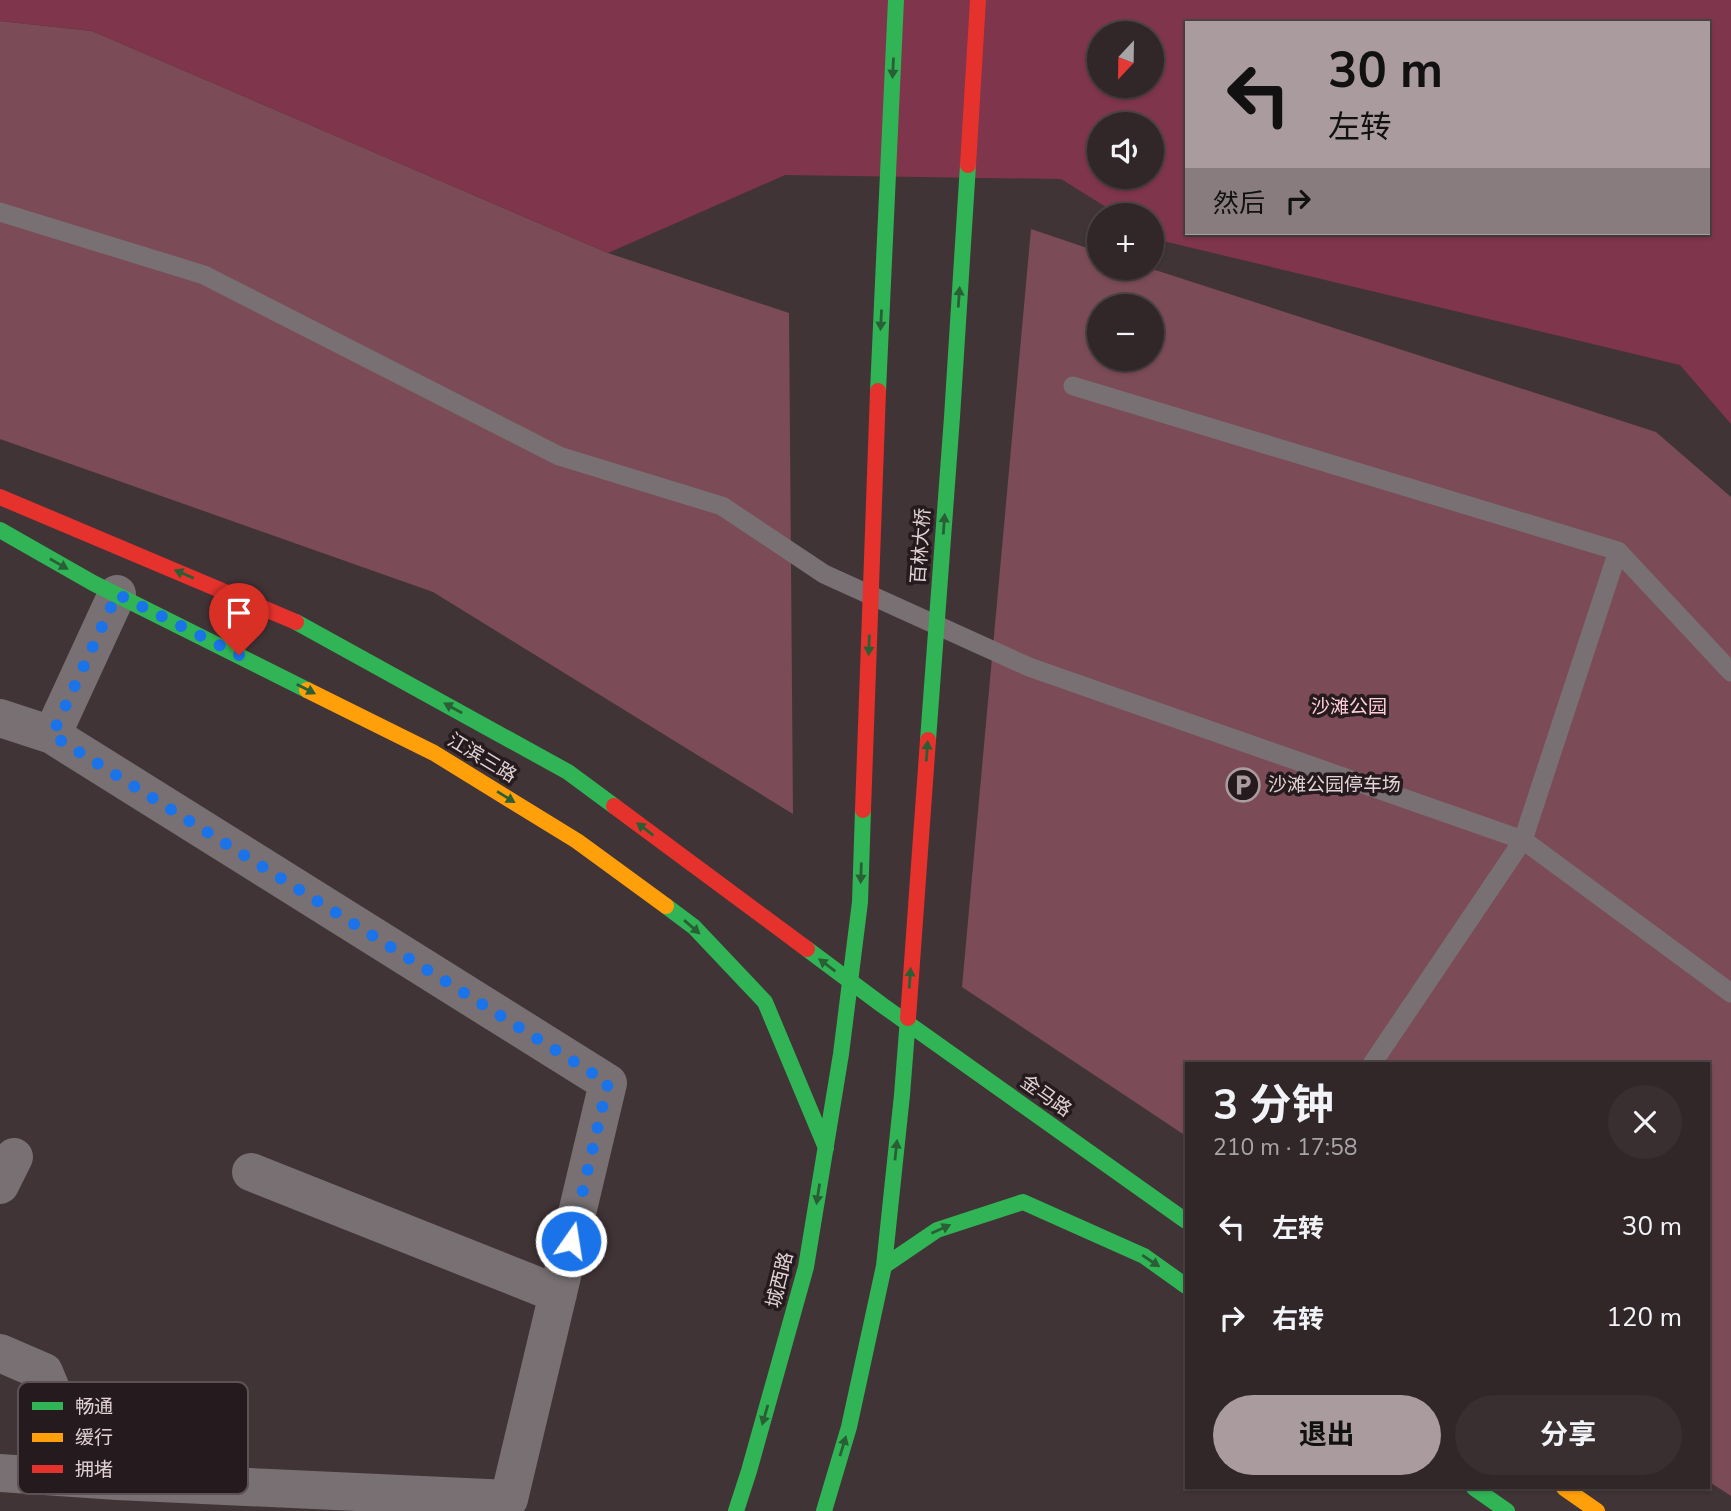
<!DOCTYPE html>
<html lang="zh">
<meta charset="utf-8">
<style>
body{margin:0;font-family:"Nunito Sans","Noto Sans SC",sans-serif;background:#392f31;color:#f1f3f6;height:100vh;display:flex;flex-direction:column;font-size:26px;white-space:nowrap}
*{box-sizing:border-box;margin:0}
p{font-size:23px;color:#a8a5a8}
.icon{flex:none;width:38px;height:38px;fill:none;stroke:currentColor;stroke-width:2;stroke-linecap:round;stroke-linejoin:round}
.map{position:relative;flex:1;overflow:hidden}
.side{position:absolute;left:1185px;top:1062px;width:525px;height:427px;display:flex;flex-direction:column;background:#312729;border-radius:0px;box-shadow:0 2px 5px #0004,0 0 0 2px #4c4446}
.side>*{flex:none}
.banner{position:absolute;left:1185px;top:21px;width:525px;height:214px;border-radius:0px;box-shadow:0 2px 5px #0004,0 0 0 2px #4c4446;background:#aa9b9e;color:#111;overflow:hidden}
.needle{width:46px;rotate:202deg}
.fabs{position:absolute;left:1087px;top:21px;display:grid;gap:14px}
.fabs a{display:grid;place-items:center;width:77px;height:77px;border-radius:50%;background:#312729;box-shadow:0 2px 5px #0004,0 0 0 2px #4c4446;font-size:35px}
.pin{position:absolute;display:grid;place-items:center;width:60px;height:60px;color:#fff;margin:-72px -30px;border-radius:50% 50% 50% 0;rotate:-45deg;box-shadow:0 0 7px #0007}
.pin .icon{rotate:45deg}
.me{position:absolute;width:77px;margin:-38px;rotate:13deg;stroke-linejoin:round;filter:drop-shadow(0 0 5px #0008)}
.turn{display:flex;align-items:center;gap:24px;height:147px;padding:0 28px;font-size:32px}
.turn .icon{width:91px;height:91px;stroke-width:2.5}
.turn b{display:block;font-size:49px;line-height:60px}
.then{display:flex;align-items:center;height:66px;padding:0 28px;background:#0003;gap:14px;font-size:26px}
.round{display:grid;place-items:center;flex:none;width:74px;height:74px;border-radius:37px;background:#392f31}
.headline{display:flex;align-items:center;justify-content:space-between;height:119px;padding:0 28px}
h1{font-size:42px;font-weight:700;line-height:52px}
.cta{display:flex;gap:14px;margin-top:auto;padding:14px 28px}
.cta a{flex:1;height:80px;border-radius:42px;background:#aa9b9e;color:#111;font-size:28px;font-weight:700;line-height:80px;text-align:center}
.cta a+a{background:#392f31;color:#f1f3f6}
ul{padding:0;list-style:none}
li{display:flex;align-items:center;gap:21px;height:91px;padding:0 28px}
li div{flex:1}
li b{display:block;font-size:26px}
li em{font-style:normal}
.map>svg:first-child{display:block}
</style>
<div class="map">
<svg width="1731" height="1511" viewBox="0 0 1731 1511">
<rect width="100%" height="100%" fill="#413437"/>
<path fill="#7b4b57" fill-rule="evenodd" d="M0,21L92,31L608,253L789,313L793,814L433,592L0,439Z
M1031,229L1099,252V268H1149L1656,432L1731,497V1496L1708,1481V1064H1186V1136L962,987ZM1099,306H1152V359H1099Z"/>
<path fill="#7f354b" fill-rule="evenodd" d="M0,0H1731V424L1680,365L1159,240L1152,236V215H1119L1061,179L785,175L608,253L92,31L0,21ZM1186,23H1708V233H1186ZM1099,33H1152V86H1099ZM1099,124H1152V177H1099Z"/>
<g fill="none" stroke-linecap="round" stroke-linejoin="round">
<path stroke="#787072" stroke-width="19" d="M0,212L204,275L559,456L722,506L824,574L1029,667L1523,840L1731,993
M1073,386L1618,551L1731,672
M1372,1064L1523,840L1618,551"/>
<path stroke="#787072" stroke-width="38" d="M0,718L52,735
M251,1172L558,1294
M0,1185L14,1157
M0,1353L44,1372L88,1479
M0,1473L117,1481L509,1499L608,1083L52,735L117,594"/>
<path stroke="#30b455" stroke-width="16" d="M878,391L896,0
M0,530L93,583L307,690
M296,622L568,772L614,806
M928,740L952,417L968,165
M666,906L694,927L765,1002L826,1148
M807,949L882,1005L1186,1221
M884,1266L937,1230L1023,1202L1144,1256L1186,1286
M1474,1488L1507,1511
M736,1511L749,1471L806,1267L841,1054L860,902L863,810
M824,1511L849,1427L884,1266L902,1095L908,1018"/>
<path stroke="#ff9f0a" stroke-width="16" d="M307,690L434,753L577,841L666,906
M1564,1488L1597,1511"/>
<path stroke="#e5322d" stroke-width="16" d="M968,165L978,0
M0,497L296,622
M614,806L807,949
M863,810L878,391
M908,1018L928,740"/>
</g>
<defs><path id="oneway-solid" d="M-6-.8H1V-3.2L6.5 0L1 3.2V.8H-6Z" transform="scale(1.75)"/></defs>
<g fill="#2a5f36">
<use href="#oneway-solid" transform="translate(893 68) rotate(93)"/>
<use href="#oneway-solid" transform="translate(959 297) rotate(-86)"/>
<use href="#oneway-solid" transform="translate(881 320) rotate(93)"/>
<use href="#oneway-solid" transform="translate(944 524) rotate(-86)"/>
<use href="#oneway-solid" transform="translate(59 564) rotate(30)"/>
<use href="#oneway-solid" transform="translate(184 574) rotate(-157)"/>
<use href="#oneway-solid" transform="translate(869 645) rotate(92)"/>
<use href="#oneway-solid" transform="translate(306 689) rotate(27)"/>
<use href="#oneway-solid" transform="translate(453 708) rotate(-151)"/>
<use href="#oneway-solid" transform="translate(927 751) rotate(-86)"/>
<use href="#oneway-solid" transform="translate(506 797) rotate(32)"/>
<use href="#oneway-solid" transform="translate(645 829) rotate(-143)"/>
<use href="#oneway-solid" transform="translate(861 873) rotate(92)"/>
<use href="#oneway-solid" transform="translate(692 927) rotate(41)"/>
<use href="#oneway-solid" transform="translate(827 965) rotate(-143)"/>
<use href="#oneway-solid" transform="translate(910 978) rotate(-86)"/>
<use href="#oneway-solid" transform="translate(896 1150) rotate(-84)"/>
<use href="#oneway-solid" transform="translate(818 1194) rotate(99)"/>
<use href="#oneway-solid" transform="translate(941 1229) rotate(-24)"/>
<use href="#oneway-solid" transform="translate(1151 1261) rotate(34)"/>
<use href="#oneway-solid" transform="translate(765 1415) rotate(106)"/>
<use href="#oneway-solid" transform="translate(843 1446) rotate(-73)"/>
</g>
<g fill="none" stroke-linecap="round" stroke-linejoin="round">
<path stroke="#1a73e8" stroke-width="12" stroke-dasharray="0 21.6" d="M239,655L117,594L52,735L608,1083L571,1241"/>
</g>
<defs>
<symbol id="parking-ring" viewBox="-11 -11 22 22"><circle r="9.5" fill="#251a1d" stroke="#aa9b9e" stroke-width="1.5"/><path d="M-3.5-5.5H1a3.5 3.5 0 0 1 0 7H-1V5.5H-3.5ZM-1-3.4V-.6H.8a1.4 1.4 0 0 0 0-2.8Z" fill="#aa9b9e"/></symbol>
</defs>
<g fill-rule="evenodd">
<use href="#parking-ring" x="1224" y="766" width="38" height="38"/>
</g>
<g text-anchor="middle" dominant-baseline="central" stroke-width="7" stroke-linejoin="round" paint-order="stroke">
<g font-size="19" fill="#e2d2d5" stroke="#251a1d">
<text transform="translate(921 546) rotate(-86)">百林大桥</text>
<text transform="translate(482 758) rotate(31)">江滨三路</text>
<text transform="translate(1046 1096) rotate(35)">金马路</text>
<text transform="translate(780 1280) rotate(-76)">城西路</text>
</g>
<g font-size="19" fill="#ffced8" stroke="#251a1d">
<text x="1349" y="707">沙滩公园</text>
</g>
<g font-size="19" fill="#e2d2d5" stroke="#251a1d" text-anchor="start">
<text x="1268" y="785">沙滩公园停车场</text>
</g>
</g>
<rect x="18" y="1382" width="230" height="112" rx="10" fill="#251a1d" stroke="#5e5154" stroke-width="2"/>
<rect x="32" y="1402" width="31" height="8" fill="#30b455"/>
<rect x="32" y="1433" width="31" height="9" fill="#ff9f0a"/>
<rect x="32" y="1465" width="31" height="8" fill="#e5322d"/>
<g font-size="19" fill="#e2d2d5">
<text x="75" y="1413">畅通</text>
<text x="75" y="1444">缓行</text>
<text x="75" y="1476">拥堵</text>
</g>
</svg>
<div class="fabs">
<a><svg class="needle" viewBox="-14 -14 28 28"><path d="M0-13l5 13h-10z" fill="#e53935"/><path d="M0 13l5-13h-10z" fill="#a8a5a8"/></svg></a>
<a><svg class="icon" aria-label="sound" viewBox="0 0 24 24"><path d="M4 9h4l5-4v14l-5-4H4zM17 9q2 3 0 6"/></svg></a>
<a>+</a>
<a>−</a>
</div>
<div class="pin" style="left:239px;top:655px;background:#d93025"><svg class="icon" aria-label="arrive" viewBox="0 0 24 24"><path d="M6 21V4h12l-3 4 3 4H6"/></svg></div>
<svg class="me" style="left:571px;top:1241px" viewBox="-20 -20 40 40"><circle r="17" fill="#1a73e8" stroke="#fff" stroke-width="3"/><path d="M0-11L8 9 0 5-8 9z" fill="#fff"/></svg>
<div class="banner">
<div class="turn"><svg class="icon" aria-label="left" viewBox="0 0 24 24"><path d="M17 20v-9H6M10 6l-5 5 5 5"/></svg><div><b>30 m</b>左转</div></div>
<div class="then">然后<svg class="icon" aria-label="right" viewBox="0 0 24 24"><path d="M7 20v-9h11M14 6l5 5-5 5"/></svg></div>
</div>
<section class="side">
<div class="headline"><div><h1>3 分钟</h1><p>210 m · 17:58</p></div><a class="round"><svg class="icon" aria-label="close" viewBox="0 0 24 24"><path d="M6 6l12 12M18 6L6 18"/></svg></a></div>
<ul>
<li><svg class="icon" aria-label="left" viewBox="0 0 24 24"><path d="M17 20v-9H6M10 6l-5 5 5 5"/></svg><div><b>左转</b></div><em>30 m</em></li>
<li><svg class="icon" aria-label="right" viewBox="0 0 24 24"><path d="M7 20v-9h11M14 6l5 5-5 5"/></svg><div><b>右转</b></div><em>120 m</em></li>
</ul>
<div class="cta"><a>退出</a><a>分享</a></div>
</section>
</div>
